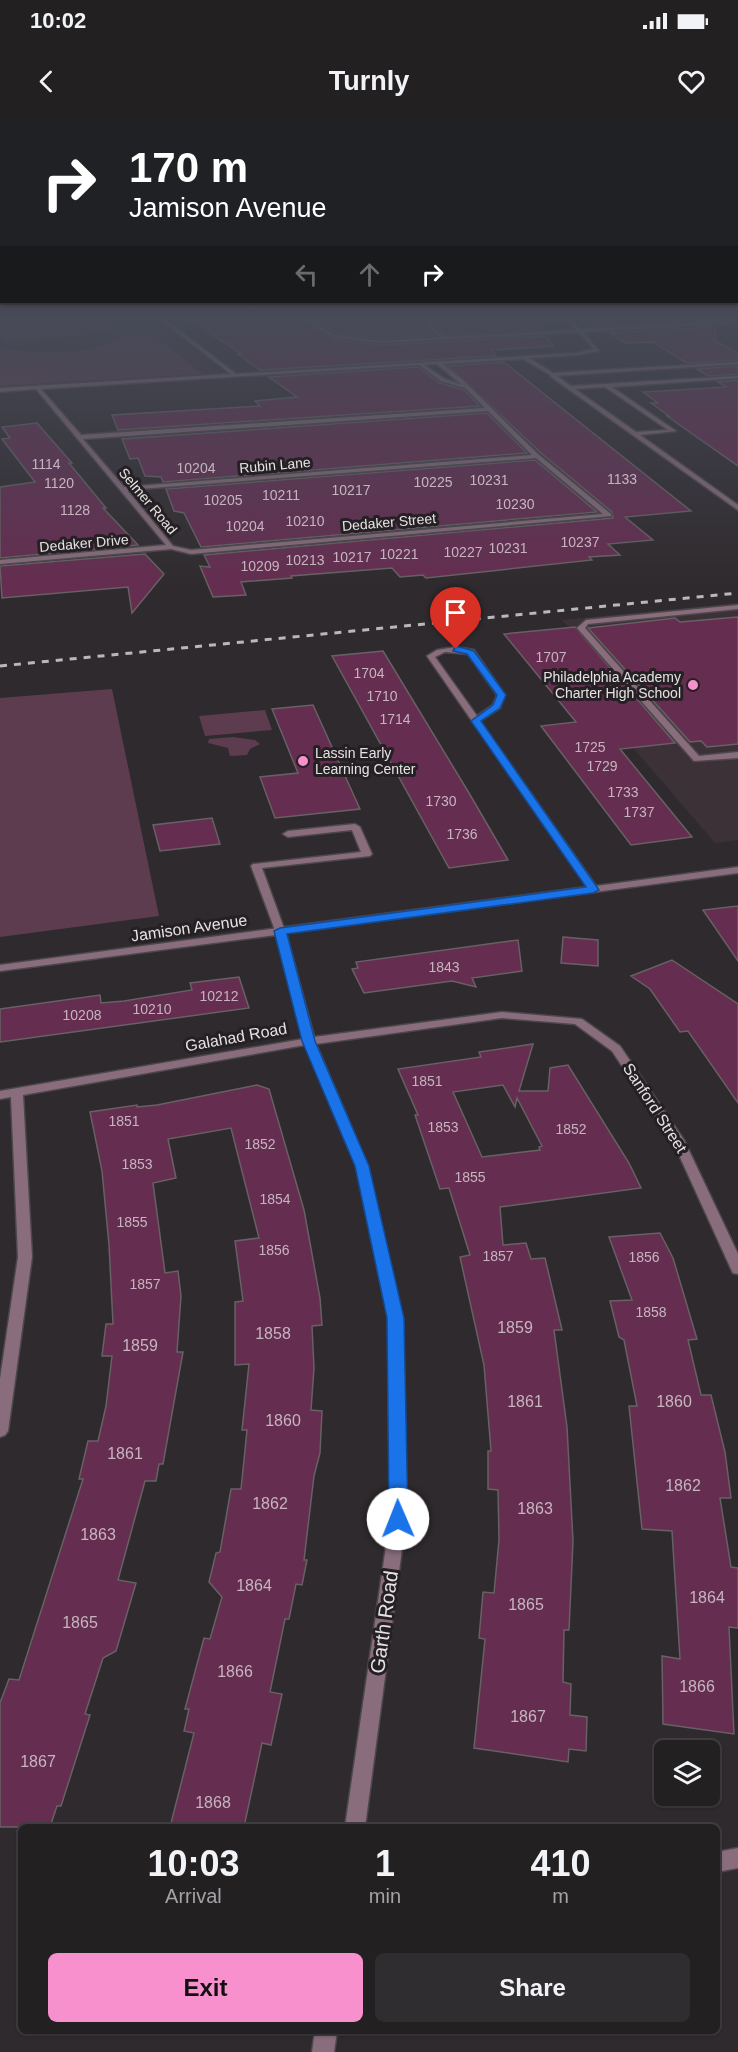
<!DOCTYPE html>
<style>
body{margin:0;font-family:Arial,sans-serif;background:#2f2d2f;color:#f1f3f6;height:100vh;display:flex;flex-direction:column;font-size:22px;white-space:nowrap}
*{box-sizing:border-box;margin:0}
p{font-size:20px;color:#a3a3a5}
.icon{flex:none;width:33px;height:33px;fill:none;stroke:currentColor;stroke-width:2;stroke-linecap:round;stroke-linejoin:round}
.map{position:relative;flex:1;overflow:hidden}
.side{position:absolute;left:18px;top:1704px;width:702px;height:210px;display:flex;flex-direction:column;background:#232022;border-radius:9px;box-shadow:0 2px 4px #0004,0 0 0 2px #403e40}
.side>*{flex:none}
.guide{position:absolute;left:0px;top:0px;width:738px;height:183px;box-shadow:0 2px 4px #0004,0 0 0 2px #403e40;background:#202124;color:#fff;overflow:hidden}
.fabs{position:absolute;left:654px;top:1620px;display:grid;gap:12px}
.fabs a{display:grid;place-items:center;width:66px;height:66px;border-radius:9px;background:#232022;box-shadow:0 2px 4px #0004,0 0 0 2px #403e40;font-size:30px}
.pin{position:absolute;display:grid;place-items:center;width:51px;height:51px;color:#fff;margin:-62px -26px;border-radius:50% 50% 50% 0;rotate:-45deg;box-shadow:0 0 6px #0007}
.pin .icon{rotate:45deg}
.me{position:absolute;width:66px;margin:-33px;rotate:359deg;stroke-linejoin:round;filter:drop-shadow(0 0 4px #0008)}
.turn{display:flex;align-items:center;gap:21px;height:126px;padding:0 30px;font-size:27px}
.turn .icon{width:78px;height:78px;stroke-width:2.5}
.turn b{display:block;font-size:42px;line-height:51px}
.lanes{display:flex;align-items:center;height:57px;padding:0 30px;background:#0003;justify-content:center;gap:30px;direction:ltr}
.lanes .off{opacity:.35}
.eta{display:flex;justify-content:space-evenly;align-items:center;height:102px;text-align:center}
.eta b{font-size:36px;font-weight:800;line-height:42px}
.action{display:flex;gap:12px;margin-top:auto;padding:12px 30px}
.action a{flex:1;height:69px;border-radius:9px;background:#f790cd;color:#111;font-size:24px;font-weight:800;line-height:69px;text-align:center}
.action a+a{background:#2f2d2f;color:#f1f3f6}
.status{display:flex;justify-content:space-between;align-items:center;height:42px;padding:0 30px;background:#232022;direction:ltr}
.status svg{height:16px;fill:currentColor}
header{display:flex;justify-content:space-between;align-items:center;height:78px;padding:0 30px;background:#232022;font-size:27px;font-weight:800}
.map>svg:first-child{display:block}
</style>
<div class="status"><b>10:02</b><svg viewBox="0 0 49 12"><path d="M0 12V9h3v3zM5 12V6h3v6zM10 12V3h3v9zM15 12V0h3v12zM26 1h20v11H26zM47 4h2v5h-2z"/></svg></div>
<header><svg class="icon" aria-label="back" viewBox="0 0 24 24"><path d="M15 5l-7 7 7 7"/></svg>Turnly<svg class="icon" aria-label="heart" viewBox="0 0 24 24"><path d="M12 20l-8-8c-3-5 5-10 8-4 3-6 11-1 8 4z"/></svg></header>
<div class="map">
<svg width="738" height="1932" viewBox="0 0 738 1932">
<rect width="100%" height="100%" fill="#2f2a2d"/>
<path fill="#3d3138" d="M0,197H149L219,253L0,266Z
M738,483V720L715,723L617,609L657,604L562,500Z"/>
<path fill="#5e3c50" d="M0,197H97L115,212L2,222Z
M130,213L135,217L154,215L202,254L0,266V227C33,235 72,235 104,225C114,223 122,216 130,213Z
M112,569L159,796L0,817V578Z
M265,590L272,610L205,616L199,596Z
M233,617L255,620L260,624L250,629L247,635L230,636L228,628L208,623L209,619Z"/>
<path fill="#652d50" stroke="#676164" stroke-width="1.5" fill-rule="evenodd" d="M185,197H297L332,219L381,225L546,216L553,226L492,230L496,236L260,250L238,234H242Z
M309,197H425L426,207L434,215L381,219L336,213Z
M433,197H533L541,210L445,215L434,204Z
M614,198H715V200L601,206L591,199Z
M715,207L716,219H712L738,233V240L687,243L653,222L625,223L610,213Z
M504,242L691,391L625,397L653,420L608,424L620,435L589,437L592,440L426,458L423,455L400,457L392,448L291,456L292,458L241,462L246,475L213,477L200,446L210,447L204,435L613,398L612,392L541,333L449,246Z
M738,246V254L708,256L697,249Z
M418,247L440,263L464,270L480,286L118,310L112,295L260,286L255,281L297,277L269,257Z
M738,260V346L667,296H669L651,283H658L643,272L726,267L718,262Z
M487,293L527,333L163,362L161,357L145,356L138,338L130,339L122,319Z
M37,303L72,343H69L106,388H103L138,425L0,438V367L35,362L2,319L10,318L2,307Z
M535,340L597,392L201,427L184,393L174,391L166,369Z
M145,434L164,454L132,493L128,467L2,478L0,446Z
M738,497V624L707,627L701,621L690,622L588,508L675,498L680,502Z
M575,507L675,623L620,629L692,717L631,725L541,606L576,602L504,514Z
M383,531L469,673L508,740L449,748L332,536Z
M313,585L360,689L275,698L260,657L298,653L272,589Z
M212,698L220,724L160,731L153,705Z
M738,786V841L703,790Z
M563,817L598,820V846L561,843Z
M518,820L522,851L472,858L476,867L452,861L364,873L352,849L358,848L356,842Z
M672,840L738,884V983L688,911L680,912L650,869L631,856Z
M239,857L249,888L0,922V889L100,875L101,883L124,881L192,870L190,863Z
M533,924L519,971H548L550,948L568,945L629,1043L641,1068L500,1087L503,1125L526,1123L531,1139L545,1138L562,1210H554L567,1307L573,1421L569,1510H564L563,1562L571,1564L570,1595L587,1597L586,1631L569,1629L568,1642L474,1628L485,1519L479,1518L483,1472L494,1473L499,1420L498,1370L488,1369V1331H491L484,1245L460,1137L470,1135L449,1068L440,1069L415,995H418L398,949L481,937L479,932ZM503,965L515,987L517,978L542,1026L539,1027L540,1030L482,1037L453,972Z
M257,965L269,969L304,1090L320,1178L322,1205L312,1206L314,1248L311,1290L322,1291L320,1333L314,1356L304,1440H307L302,1465L296,1464L289,1499H285L270,1572L282,1574L271,1625L262,1623L244,1707H170L194,1613L184,1611L189,1589H185L204,1518L210,1519L222,1477L209,1462L216,1433L220,1432L231,1369H241L247,1310H242L249,1244L235,1245V1182L243,1181L235,1121L259,1118L231,1008L168,1019L176,1058L153,1063L165,1153L178,1151L181,1176L177,1232H183L163,1344H159L156,1361H145L118,1460L136,1463L116,1531L103,1538L85,1594L90,1595L61,1686H57L50,1707H0V1583L9,1559L19,1560L83,1359H79L88,1321H98L106,1286L112,1236H102L106,1204H113L109,1125L102,1051L90,992L137,985V987L157,985Z
M660,1113L673,1138L697,1219L688,1220L701,1275H711L725,1332L731,1378H720L731,1447L738,1448V1508L729,1507L734,1614L663,1604L662,1536L680,1539L672,1411L642,1409L629,1286H637L624,1220L619,1217L610,1181L632,1180L609,1117Z"/>
<g fill="none" stroke-linecap="round" stroke-linejoin="round">
<defs>
<path id="lane" d="M550,254H554L571,266L738,256V258L612,267L676,311L640,315L738,385V390L568,269L550,256ZM605,267L668,310L636,312L575,269Z
M738,485V489L588,504L585,508L699,636L738,632V638L694,641L577,508L586,500Z
M355,704L360,707L372,734L370,736L262,748L285,811L280,814L276,813L251,746L253,744L361,732L352,710L288,717L283,714L288,711Z"/>
<path id="street" d="M157,197H162L236,254L576,233L594,229L578,212L381,223L332,217L299,197H304L335,215L381,221L439,217L428,205L427,197H431L432,205L444,217L576,210L564,197H568L580,209L738,201V203L583,212L599,231L576,235L529,238L553,253L738,242V244L552,256L523,239L443,244L462,259L539,335L611,394V396L191,434L171,429L0,444V440L166,425L36,269L0,272V268L231,254ZM437,244L462,265L445,259L424,245ZM419,245L441,261L465,268L485,288L81,315L41,269ZM488,291L532,335L124,367L83,319ZM536,338L603,394L191,430L173,426L127,370Z
M455,527L474,530L505,575L500,588L480,601L596,766L738,747V753L286,813L314,917L502,892L582,899L620,926L684,1020L738,1134V1154L733,1153L731,1149L674,1024L612,931L575,904L502,898L316,924L368,1046L402,1198L406,1399L365,1707H345L390,1399L388,1198L356,1046L305,925L23,975L32,1137L8,1311L5,1315L0,1317V1259L18,1137L11,977L0,979V971L303,919L276,815L0,851V845L587,767L427,536L437,530ZM445,532L468,534L497,575L493,585L477,596L435,537Z
M738,1728V1748L717,1752V1732Z
M315,1911H337L334,1932H312Z"/>
</defs>
<use href="#lane" stroke="#4c474a" stroke-width="3"/>
<use href="#street" stroke="#4c474a" stroke-width="3"/>
<use href="#lane" fill="#896d7c" fill-rule="evenodd"/>
<use href="#street" fill="#896d7c" fill-rule="evenodd"/>
<path stroke="#bcb7ba" stroke-width="3" stroke-dasharray="7 7" stroke-linecap="butt" d="M0,546L738,473"/>
</g>
<linearGradient id="sky" x2="0" y2="1"><stop stop-color="#1a1719"/><stop offset="0.42" stop-color="#474a57"/><stop offset="1" stop-color="#474a57" stop-opacity="0"/></linearGradient>
<rect width="738" height="468" fill="url(#sky)"/>
<path fill="#1a73e8" stroke="#114b97" stroke-width="1.5" d="M456,526L474,531L506,575L500,588L481,601L599,770L593,773L287,814L315,921L369,1046L404,1198L408,1399L405,1405L398,1407L392,1405L389,1399L387,1198L355,1046L302,921L274,811L280,808L586,767L471,601L493,585L497,575L467,534L453,531Z"/>
<g fill="#f790cd" stroke="#252023" stroke-width="2">
<circle cx="693" cy="565" r="6"/>
<circle cx="303" cy="641" r="6"/>
</g>
<g text-anchor="middle" dominant-baseline="central" stroke-width="6" stroke-linejoin="round" paint-order="stroke">
<g font-size="14" fill="#c6b5bf">
<text x="46" y="344">1114</text>
<text x="196" y="348">10204</text>
<text x="622" y="359">1133</text>
<text x="489" y="360">10231</text>
<text x="433" y="362">10225</text>
<text x="59" y="363">1120</text>
<text x="351" y="370">10217</text>
<text x="281" y="375">10211</text>
<text x="223" y="380">10205</text>
<text x="515" y="384">10230</text>
<text x="75" y="390">1128</text>
<text x="305" y="401">10210</text>
<text x="245" y="406">10204</text>
<text x="580" y="422">10237</text>
<text x="508" y="428">10231</text>
<text x="463" y="432">10227</text>
<text x="399" y="434">10221</text>
<text x="352" y="437">10217</text>
<text x="305" y="440">10213</text>
<text x="260" y="446">10209</text>
<text x="551" y="537">1707</text>
<text x="369" y="553">1704</text>
<text x="382" y="576">1710</text>
<text x="395" y="599">1714</text>
<text x="590" y="627">1725</text>
<text x="602" y="646">1729</text>
<text x="623" y="672">1733</text>
<text x="441" y="681">1730</text>
<text x="639" y="692">1737</text>
<text x="462" y="714">1736</text>
<text x="444" y="847">1843</text>
<text x="219" y="876">10212</text>
<text x="152" y="889">10210</text>
<text x="82" y="895">10208</text>
<text x="427" y="961">1851</text>
<text x="124" y="1001">1851</text>
<text x="443" y="1007">1853</text>
<text x="571" y="1009">1852</text>
<text x="260" y="1024">1852</text>
<text x="137" y="1044">1853</text>
<text x="470" y="1057">1855</text>
<text x="275" y="1079">1854</text>
<text x="132" y="1102">1855</text>
<text x="274" y="1130">1856</text>
<text x="498" y="1136">1857</text>
<text x="644" y="1137">1856</text>
<text x="145" y="1164">1857</text>
<text x="651" y="1192">1858</text>
</g>
<g font-size="14" fill="#e6e2e4" stroke="#252023">
<text transform="translate(275 345) rotate(-5)">Rubin Lane</text>
<text transform="translate(148 381) rotate(50)">Selmer Road</text>
<text transform="translate(389 402) rotate(-5)">Dedaker Street</text>
<text transform="translate(84 423) rotate(-5)">Dedaker Drive</text>
</g>
<g font-size="14" fill="#e6e2e4" stroke="#252023" text-anchor="end">
<text x="681" y="557">Philadelphia Academy<tspan x="681" dy="16">Charter High School</tspan></text>
<text x="315" y="633" text-anchor="start">Lassin Early<tspan x="315" dy="16">Learning Center</tspan></text>
</g>
<g font-size="16" fill="#e6e2e4" stroke="#252023">
<text transform="translate(189 808) rotate(-8)">Jamison Avenue</text>
<text transform="translate(236 917) rotate(-10)">Galahad Road</text>
<text transform="translate(655 988) rotate(57)">Sanford Street</text>
</g>
<g font-size="16" fill="#c6b5bf">
<text x="515" y="1207">1859</text>
<text x="273" y="1213">1858</text>
<text x="140" y="1225">1859</text>
<text x="525" y="1281">1861</text>
<text x="674" y="1281">1860</text>
<text x="283" y="1300">1860</text>
<text x="125" y="1333">1861</text>
<text x="683" y="1365">1862</text>
<text x="270" y="1383">1862</text>
<text x="535" y="1388">1863</text>
<text x="98" y="1414">1863</text>
<text x="254" y="1465">1864</text>
<text x="707" y="1477">1864</text>
<text x="526" y="1484">1865</text>
<text x="80" y="1502">1865</text>
<text x="235" y="1551">1866</text>
<text x="697" y="1566">1866</text>
<text x="528" y="1596">1867</text>
<text x="38" y="1641">1867</text>
<text x="213" y="1682">1868</text>
</g>
<g font-size="20" fill="#e6e2e4" stroke="#252023">
<text transform="translate(384 1502) rotate(-82)">Garth Road</text>
</g>
</g>
</svg>
<div class="fabs">
<a><svg class="icon" aria-label="layers" viewBox="0 0 24 24"><path d="M12 4l9 5-9 5-9-5zM3 14l9 5 9-5"/></svg></a>
</div>
<div class="pin" style="left:456px;top:529px;background:#d93025"><svg class="icon" aria-label="arrive" viewBox="0 0 24 24"><path d="M6 21V4h12l-3 4 3 4H6"/></svg></div>
<svg class="me" style="left:398px;top:1399px" viewBox="-20 -20 40 40"><circle r="19" fill="#fff"/><path d="M0-13L10 11 0 6-10 11z" fill="#1a73e8"/></svg>
<div class="guide">
<div class="turn"><svg class="icon" aria-label="right" viewBox="0 0 24 24"><path d="M7 20v-9h11M14 6l5 5-5 5"/></svg><div><b>170 m</b>Jamison Avenue</div></div>
<div class="lanes"><svg class="icon off" aria-label="left" viewBox="0 0 24 24"><path d="M17 20v-9H6M10 6l-5 5 5 5"/></svg><svg class="icon off" aria-label="ahead" viewBox="0 0 24 24"><path d="M12 20V5M6 11l6-6 6 6"/></svg><svg class="icon" aria-label="right" viewBox="0 0 24 24"><path d="M7 20v-9h11M14 6l5 5-5 5"/></svg></div>
</div>
<section class="side">
<div class="eta">
<div><b>10:03</b><p>Arrival</p></div>
<div><b>1</b><p>min</p></div>
<div><b>410</b><p>m</p></div>
</div>
<div class="action"><a>Exit</a><a>Share</a></div>
</section>
</div>
